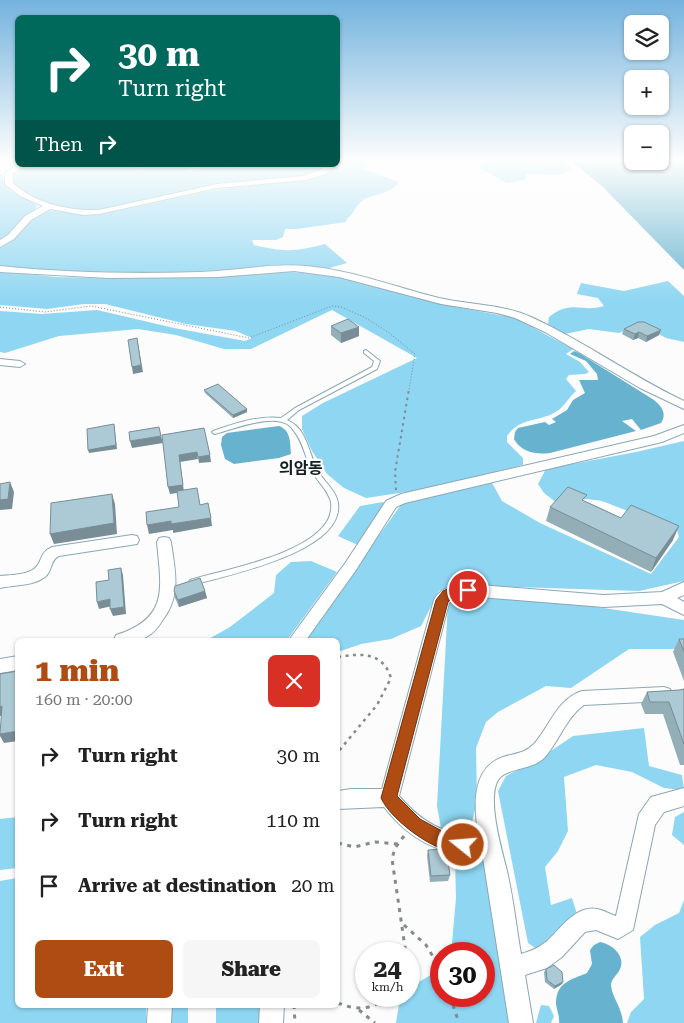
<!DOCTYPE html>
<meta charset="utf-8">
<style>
body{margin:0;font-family:"Roboto Serif","Noto Sans KR",serif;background:#f6f6f6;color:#222;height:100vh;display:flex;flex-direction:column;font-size:19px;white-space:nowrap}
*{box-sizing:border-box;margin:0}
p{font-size:16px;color:#767676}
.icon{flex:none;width:28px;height:28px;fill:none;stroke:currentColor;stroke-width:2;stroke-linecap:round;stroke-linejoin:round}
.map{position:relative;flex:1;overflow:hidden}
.panel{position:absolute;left:15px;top:638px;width:325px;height:370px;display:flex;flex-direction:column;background:#fff;border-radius:8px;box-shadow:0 1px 4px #0004}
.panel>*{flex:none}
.hud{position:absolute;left:15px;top:15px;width:325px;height:152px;border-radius:8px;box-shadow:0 1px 4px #0004;background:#00695c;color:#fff;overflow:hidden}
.buttons{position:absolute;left:624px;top:15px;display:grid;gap:10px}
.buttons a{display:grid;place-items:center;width:45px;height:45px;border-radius:8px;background:#fff;box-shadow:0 1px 4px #0004;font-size:25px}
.speed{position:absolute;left:355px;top:942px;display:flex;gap:10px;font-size:25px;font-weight:700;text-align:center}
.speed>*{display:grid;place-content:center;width:65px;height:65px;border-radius:50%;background:#fff;box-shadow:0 1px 4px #0004;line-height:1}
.speed small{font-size:12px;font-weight:400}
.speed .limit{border:8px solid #d22;background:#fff;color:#111}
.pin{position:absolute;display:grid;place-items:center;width:42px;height:42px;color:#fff;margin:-21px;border:2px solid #fff;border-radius:50%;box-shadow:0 1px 5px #0007}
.me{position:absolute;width:55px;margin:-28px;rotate:287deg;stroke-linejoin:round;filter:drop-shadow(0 0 4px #0008)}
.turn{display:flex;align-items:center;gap:18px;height:105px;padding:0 20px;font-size:22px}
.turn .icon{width:65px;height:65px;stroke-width:2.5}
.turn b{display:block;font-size:35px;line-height:42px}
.then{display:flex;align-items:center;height:48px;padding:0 20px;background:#0003;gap:10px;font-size:19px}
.round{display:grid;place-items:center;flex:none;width:52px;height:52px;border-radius:8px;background:#f6f6f6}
.summary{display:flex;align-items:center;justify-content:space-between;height:85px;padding:0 20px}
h1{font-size:30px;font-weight:800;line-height:38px;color:#af4c14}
.cta{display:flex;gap:10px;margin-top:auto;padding:10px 20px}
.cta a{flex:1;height:58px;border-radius:8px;background:#af4c14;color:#fff;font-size:20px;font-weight:800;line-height:58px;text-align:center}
.cta a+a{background:#f6f6f6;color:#222}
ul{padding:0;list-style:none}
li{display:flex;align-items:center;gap:15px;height:65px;padding:0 20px}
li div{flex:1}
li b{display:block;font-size:19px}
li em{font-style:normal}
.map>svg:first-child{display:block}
</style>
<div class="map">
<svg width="684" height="1023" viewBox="0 0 684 1023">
<rect width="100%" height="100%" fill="#fbfcfb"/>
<path fill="#8ed6f2" d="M341,160H374L368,163L365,169L399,182C391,194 377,193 365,199C357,203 354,213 347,219L346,222L297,229H285L283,237L276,240H252L254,245C283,252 295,252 325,244L347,263L326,269L302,265L252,267L211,272L100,274L60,272L0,266V247L19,233L40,213L47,210L84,215L108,213L214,190L311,179L332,171Z
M494,160H563L573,170L557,175L527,174L524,180L507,183L478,167L486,161Z
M24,165H130V167L140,169L143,165H186L190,171L199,170L200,167L198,165H219L224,168L256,165H326L320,171L309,175L205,186L95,211L73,210L38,199L19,189L13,183V173Z
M0,174L3,176C6,195 25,196 37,206L32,214L0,242Z
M0,271L56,277L100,278L222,276L287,272L316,273L345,278L445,305L515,318L573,349L566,354L580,362L589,372L585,374L569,375L566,379L576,391C569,397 564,407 557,411C539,423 521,416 507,436V442L523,458V465L420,490L366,498L344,488L327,474L312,451L302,429V416L323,403L417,358L332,310L251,349H224L176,335L138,329L59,336L5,353L0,352V311L42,314L97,310L174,328L245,341L252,338L236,331L186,324L105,304H84L47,309L0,305Z
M668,281L684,296V342L666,338L640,324L619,333L589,329L565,334L548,324L549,317C572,299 581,313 604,306L598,298L577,294L581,283L624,291Z
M684,441V581L639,591L456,585L439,591L421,626L391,639L361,644L338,652V640H304L403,502L492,483L502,501L540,523L651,574L679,537L677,530L602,501L587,499L557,503L544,493L538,484L546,469L636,452Z
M383,502L386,505L360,546L338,536L360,506Z
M311,561L337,572L287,640H207L230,627L274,593L276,575L291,562Z
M469,595L583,605L684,620V649H629L571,688L546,686L498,712L486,722L476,748L477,801L472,822L452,832L441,828L437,806L448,603L457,596Z
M644,728L649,766L682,775L684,790L664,788L632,772L596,765L564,777L568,831L558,851L545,867L551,905L572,898L577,914L538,950L528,943L498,791L506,776L542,757L573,736Z
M684,812V845L672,835L675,817Z
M17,817V868L0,870V819Z
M464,850L487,863L512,1023H396L400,998L409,996V990L417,983L441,969V996H484V954H451L456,898L455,857Z
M17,878L18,1005H146V1023H0V881Z
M684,900V1023H627L631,1012L644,999L640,937L655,925L679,913Z
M170,1005H188V1023H170Z
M216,1005H262V1023H216Z
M541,1005L549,1006L554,1016L551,1023H536Z"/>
<path fill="#66b2cf" d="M570,160L660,161V160H684V270L602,186Z
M574,351L579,353L654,400C662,407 667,413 661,423L641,430L632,419L622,421L636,431L550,453C536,455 521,452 514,439L515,432L518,428L545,422L549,425L556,422L552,419L567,410L573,400L585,393L579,380H598L597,374L586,361L570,354Z
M279,426C291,430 290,443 291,454L279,458L234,464L225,459L221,445L222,437L227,433Z
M600,942C612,944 626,956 620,969C617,976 611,978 611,986C613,999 622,1008 623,1023H559C560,1018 557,1011 556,1004C556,982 571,980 587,973L592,964L590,950L594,945Z"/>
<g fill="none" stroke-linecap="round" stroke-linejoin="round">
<defs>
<path id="service" d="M366,350L380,361L377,369L299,410L287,420C308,429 308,453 318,471C324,482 336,490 338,503C345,552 227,575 193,585L190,584L189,582L190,580C227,569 303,556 326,523C330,518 332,509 331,502C328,490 318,482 313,473C305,459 304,443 294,431C291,426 287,423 282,422C264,417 233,429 215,434L213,433L212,432L213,431C234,424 259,415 281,418L295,408L372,367L374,361L364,353V351Z"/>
<path id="minor" d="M18,164L25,165L13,174V183C35,204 70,211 99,210L217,184L304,176L320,170L327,165H336L326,174L305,180L217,188L99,214L83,215L50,209L31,220L14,239L0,247V240L8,235L25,216L43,206L20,196L5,184V173Z
M0,266C67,273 133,274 200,272C235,271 271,263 306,266C352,270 395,287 439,298C470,305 502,304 531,317C584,341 631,376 684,401V409L640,388L545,332L515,318L497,313L441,304L339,277L294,271L218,277L109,278L0,272Z
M0,359L20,361L25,364L20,367L0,365Z
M684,425V433L662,442L405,503L396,507L356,570L306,640H289L346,562L386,501L401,494L654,436Z
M132,535L137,536L139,540L137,544L59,556C51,559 52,569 47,575C37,586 13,585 0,588V576C10,575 28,575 35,568C43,561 39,553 52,547Z
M164,537L169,538L171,542C175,572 182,595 162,621C158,628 150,637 141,639C134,642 122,640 114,640L116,635C170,618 161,587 157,542L159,538Z
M684,582V595L677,598L684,602V615L662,604L604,607L468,596L457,597L449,603L399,796C422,823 444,834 479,838C474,810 470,768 503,757C515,753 524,754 534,744C550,726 557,699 582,691L664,687L670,689L673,694L670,699L664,701L584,705C566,718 559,741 545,757C532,771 507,767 498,780C487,799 501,847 506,867C513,895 516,925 521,954C531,951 538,948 546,942C560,930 575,905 597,909C603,910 610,914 616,916L639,814L651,797L684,788V806L664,812L655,825L633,930L618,939L596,930L585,932L562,957L547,968L525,975L533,1023H509L483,858C441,854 411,842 384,807L338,809V791L351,789H382L434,600C441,587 455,585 468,584L604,595L662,592Z
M18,656V670L0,673V659Z
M148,1005H172L171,1023H147Z
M260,1005H284L283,1023H259Z"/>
</defs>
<use href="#service" stroke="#8ba7b3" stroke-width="2"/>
<use href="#minor" stroke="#8ba7b3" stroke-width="2"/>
<path stroke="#848a8c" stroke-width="1" stroke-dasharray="1 2" stroke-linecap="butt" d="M0,307L45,312L91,306L249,338L332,306L341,307L364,317L388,332L415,354L409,390"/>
<path stroke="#848a8c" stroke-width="2" stroke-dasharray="2.5 4" stroke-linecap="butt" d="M396,490L395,472L409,389"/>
<path stroke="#848a8c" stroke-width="2.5" stroke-dasharray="3 4.5" stroke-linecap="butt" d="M338,657C361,653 383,652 391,678L377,705L338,752"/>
<path stroke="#848a8c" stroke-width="3" stroke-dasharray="4 5.5" stroke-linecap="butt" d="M404,836L395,848L392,859L406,954
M338,843L354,847L375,842L398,844
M404,925L426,945L441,970
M450,996L459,1023
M338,1003C358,1011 372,1010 388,996
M294,1005L295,1023
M359,1010L375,1023"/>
<use href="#service" fill="#fff" fill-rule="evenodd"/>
<use href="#minor" fill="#fff" fill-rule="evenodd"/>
</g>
<path fill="#94aeb8" d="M331,326L359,336L341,343L331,335Z
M624,329L659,335L646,342L638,338L633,340L622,334Z
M204,390L247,412L233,418L205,393Z
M585,501L621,518L673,540L651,572L546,521L550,507Z
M174,591H205L207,598L179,607L175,598Z
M679,639H684V681L673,652Z
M684,689V765H680L663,714H645L641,704L647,692L679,690Z
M428,850L450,875L448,881L430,882L427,856Z
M546,969L562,984L554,989L545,982L544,972Z"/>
<path fill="#788d96" d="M359,327V336L341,343V333Z
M661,330L659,335L646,342L647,336Z
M639,332L638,338L633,340L635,334Z
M137,338L143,372L133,374L132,367Z
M247,409V412L233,418V415Z
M114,424L117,449L89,453L88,450Z
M161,436L163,443L132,448L130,441Z
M197,452L198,459L180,462L184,492L170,494L168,487L179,455Z
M210,455L211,462L199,463L198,457Z
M10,482L14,492L12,509L0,510V500Z
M112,494L115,504L117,534L54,544L50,534Z
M211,518L212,526L173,533V530L149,534L147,525L171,521Z
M679,526L673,540L651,572L656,558Z
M121,568L123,575L126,614L113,616L110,609Z
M205,591L207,598L179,607L178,600Z
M110,599L112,606L99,609L97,602Z
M2,706L7,715L0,716V707Z
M18,731V741L4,743L0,736V734Z
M563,982L562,984L554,989L555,986Z"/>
<path fill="#accad6" stroke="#788d96" d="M348,319L359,327L341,333L331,326Z
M638,322H644L661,330L647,336L639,332L635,334L624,329Z
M137,338L141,365L132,367L128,340Z
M218,384L247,409L233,415L204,390Z
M114,424L116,445L88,450L87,429Z
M159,427L161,436L130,441L129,432Z
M204,428L210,455L198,457L197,452L179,455L183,485L168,487L162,435Z
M10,482L8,499L0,500V484Z
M568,487L587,495L582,500L621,518L631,505L679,526L656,558L550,507Z
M197,488L200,505L208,503L211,518L171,524V521L147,525L146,512L179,507L177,491Z
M112,494L114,523L50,534L51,503Z
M121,568L124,607L110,609V599L97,602L96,582L109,580L108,570Z
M200,578L205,591L178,600L174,591L175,586Z
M679,639H684V652Z
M18,671V731L0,734L2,706L0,707V674Z
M684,689V744L669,702H650L647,692L679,690Z
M446,849L450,875L431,876L428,850Z
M554,965L562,972L563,982L555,986L547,980L546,969Z"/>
<linearGradient id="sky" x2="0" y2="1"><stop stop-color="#74b3de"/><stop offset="0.53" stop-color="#fdfefd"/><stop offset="1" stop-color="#fdfefd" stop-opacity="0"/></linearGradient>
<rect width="684" height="303" fill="url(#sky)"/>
<path fill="#af4c14" stroke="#72310d" d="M454,586L472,587L474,590L472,594C463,597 455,594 448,602L397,796L420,819L451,836L469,839L471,845L469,851C444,861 391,821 381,798L436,600L443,591Z"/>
<g text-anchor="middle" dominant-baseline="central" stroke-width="4.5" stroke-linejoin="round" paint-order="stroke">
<g font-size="16" font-weight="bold" fill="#141f24" stroke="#fbfcfb">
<text x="301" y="468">의암동</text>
</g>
</g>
</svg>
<div class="buttons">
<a><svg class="icon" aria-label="layers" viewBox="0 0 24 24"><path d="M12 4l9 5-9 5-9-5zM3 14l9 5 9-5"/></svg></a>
<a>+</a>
<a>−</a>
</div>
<div class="speed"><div>24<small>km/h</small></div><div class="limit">30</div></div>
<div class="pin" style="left:468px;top:590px;background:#d93025"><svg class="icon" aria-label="arrive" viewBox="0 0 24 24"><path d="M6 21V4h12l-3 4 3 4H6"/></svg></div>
<svg class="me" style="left:463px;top:845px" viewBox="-20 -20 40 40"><circle r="17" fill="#af4c14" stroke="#fff" stroke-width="3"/><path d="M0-11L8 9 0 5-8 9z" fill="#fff"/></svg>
<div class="hud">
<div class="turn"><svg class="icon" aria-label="right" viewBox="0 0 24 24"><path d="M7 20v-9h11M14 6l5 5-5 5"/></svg><div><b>30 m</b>Turn right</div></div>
<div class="then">Then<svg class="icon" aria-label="right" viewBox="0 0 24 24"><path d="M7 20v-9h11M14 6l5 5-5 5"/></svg></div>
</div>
<section class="panel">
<div class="summary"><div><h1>1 min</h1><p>160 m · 20:00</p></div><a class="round" style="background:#d93025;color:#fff"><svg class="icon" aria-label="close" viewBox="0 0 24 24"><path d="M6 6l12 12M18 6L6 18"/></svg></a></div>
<ul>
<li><svg class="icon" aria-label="right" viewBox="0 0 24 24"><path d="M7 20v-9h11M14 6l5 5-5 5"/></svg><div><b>Turn right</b></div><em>30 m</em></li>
<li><svg class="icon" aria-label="right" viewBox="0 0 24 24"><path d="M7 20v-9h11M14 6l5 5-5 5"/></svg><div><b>Turn right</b></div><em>110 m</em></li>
<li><svg class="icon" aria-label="arrive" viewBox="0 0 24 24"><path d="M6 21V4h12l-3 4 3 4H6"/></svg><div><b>Arrive at destination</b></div><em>20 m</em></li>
</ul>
<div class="cta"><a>Exit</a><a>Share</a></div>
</section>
</div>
